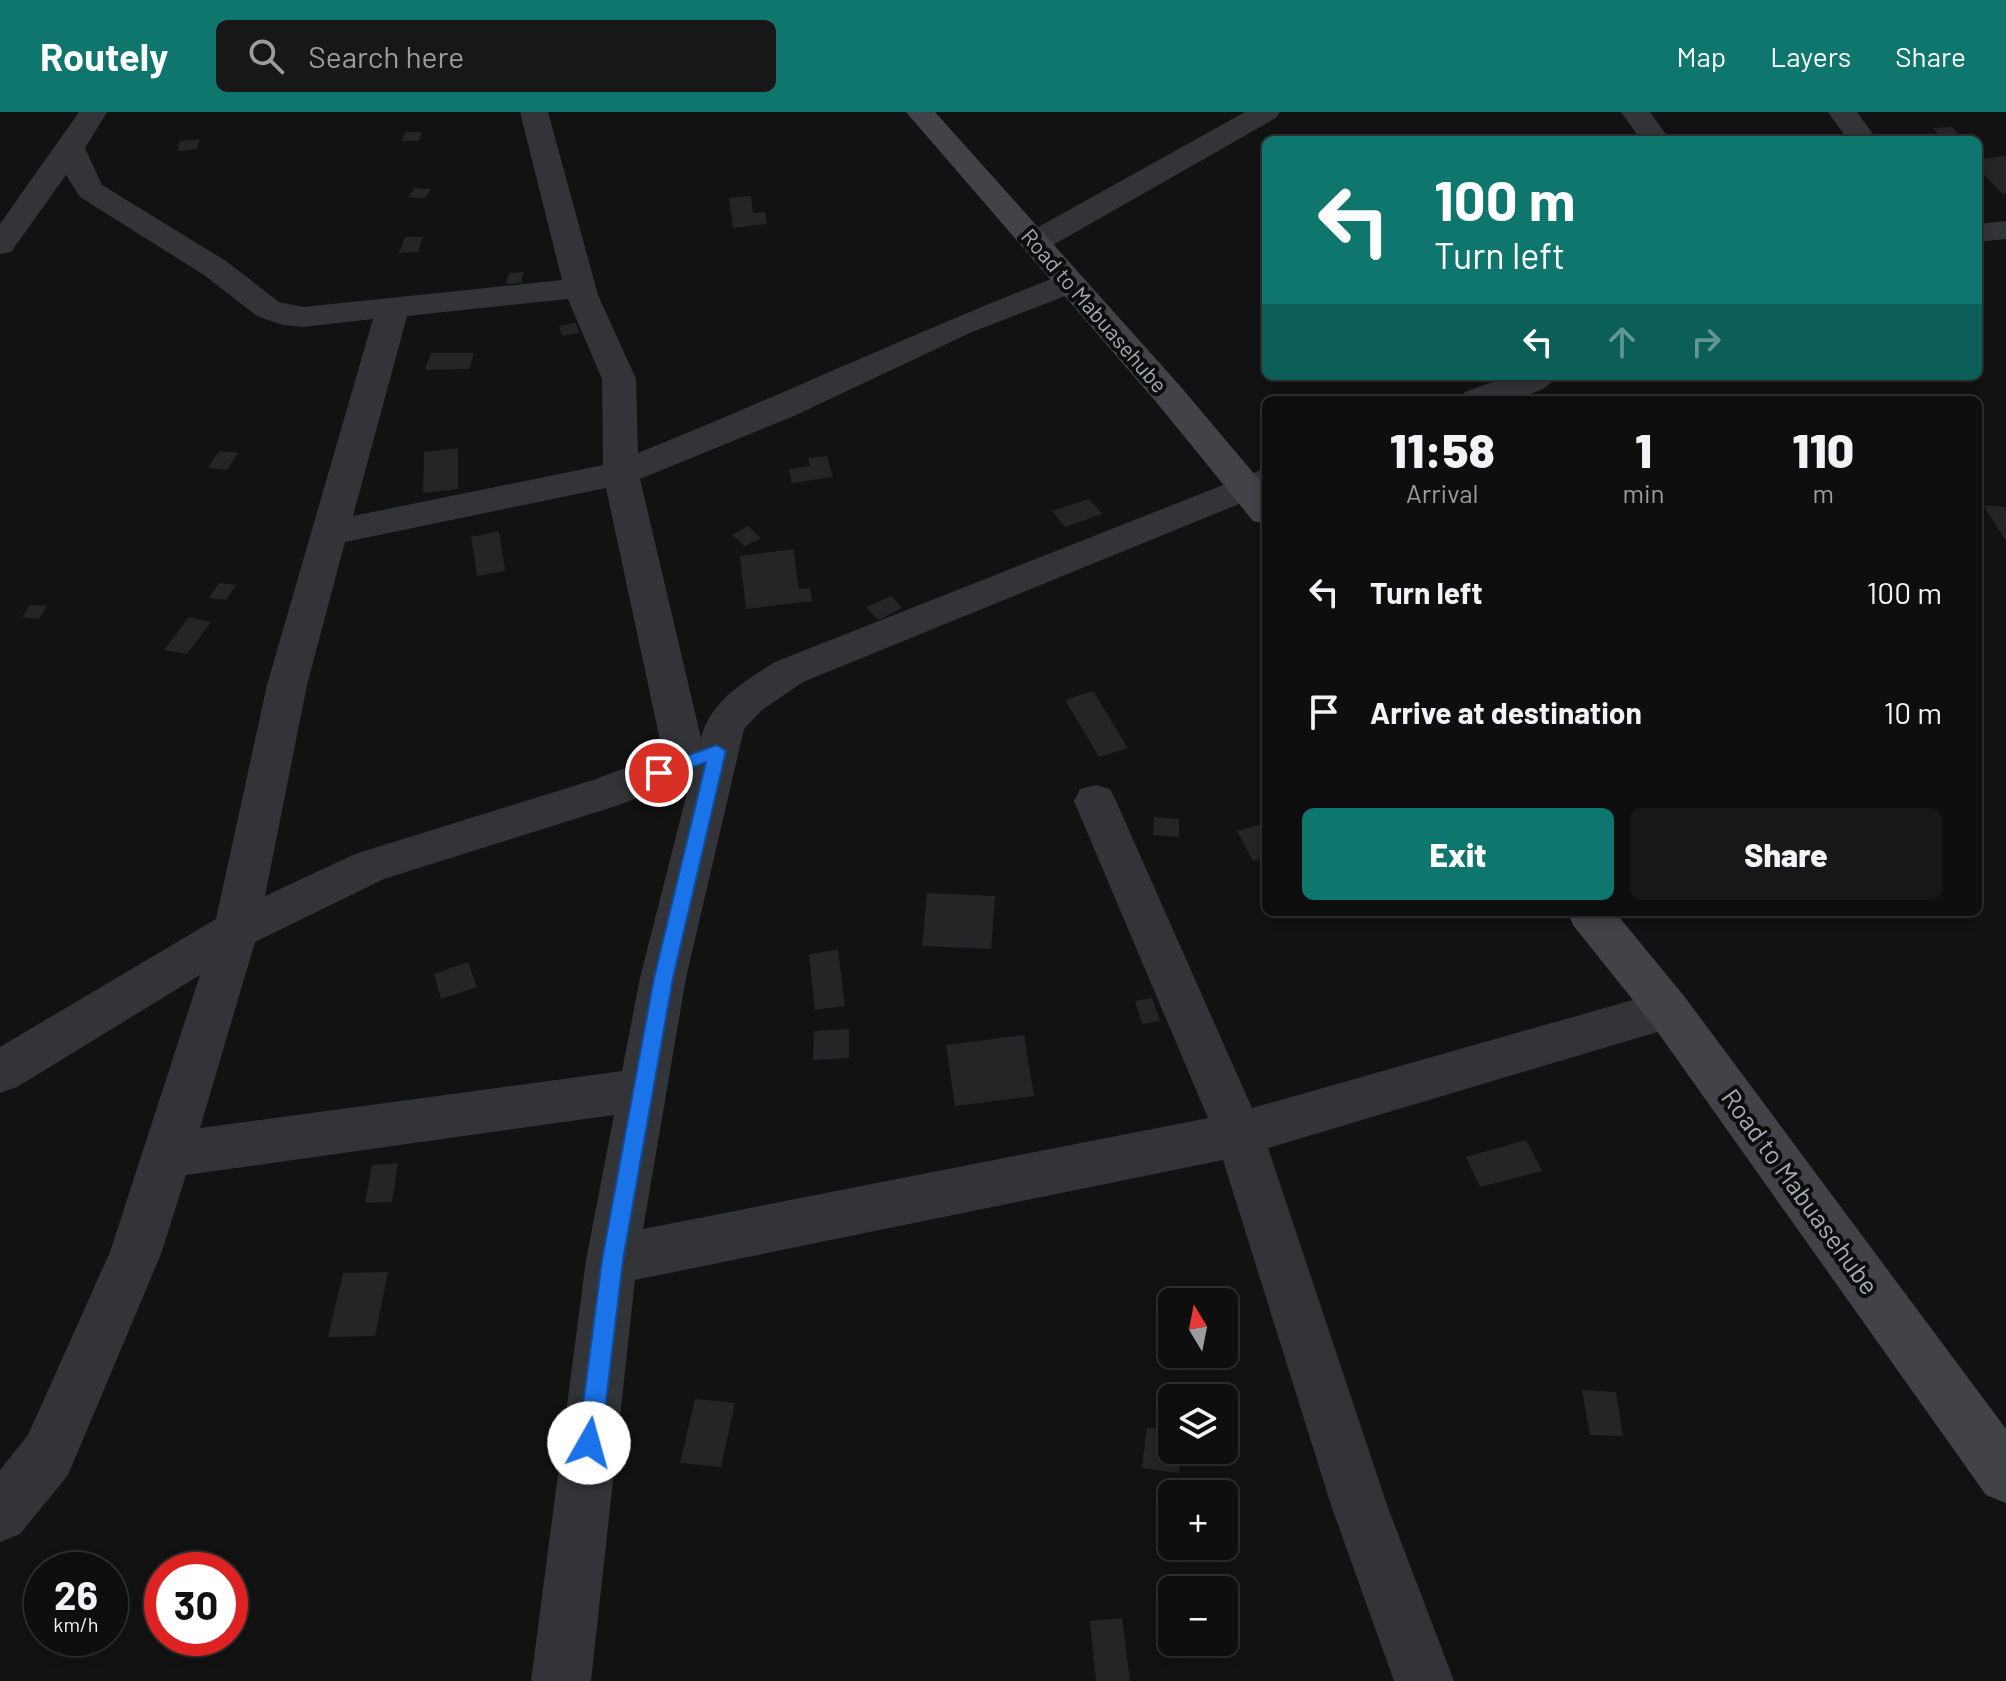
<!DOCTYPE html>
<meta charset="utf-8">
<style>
body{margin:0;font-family:Barlow,sans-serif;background:#171717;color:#f1f3f6;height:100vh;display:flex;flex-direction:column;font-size:30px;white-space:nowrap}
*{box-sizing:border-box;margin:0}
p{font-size:26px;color:#9b9c9e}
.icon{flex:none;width:44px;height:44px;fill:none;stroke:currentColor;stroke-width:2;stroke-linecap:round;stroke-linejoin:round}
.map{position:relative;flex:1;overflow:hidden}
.side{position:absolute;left:1262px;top:284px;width:720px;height:520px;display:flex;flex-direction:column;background:#0e0e0e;border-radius:12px;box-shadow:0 4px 12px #0003,0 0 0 2px #2e2e2e}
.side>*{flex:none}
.hud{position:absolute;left:1262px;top:24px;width:720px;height:244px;border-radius:12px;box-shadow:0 4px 12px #0003,0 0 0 2px #2e2e2e;background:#0f766e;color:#fff;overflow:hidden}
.needle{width:52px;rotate:350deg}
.buttons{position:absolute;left:1158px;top:1176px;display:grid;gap:16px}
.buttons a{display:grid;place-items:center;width:80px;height:80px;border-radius:12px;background:#0e0e0e;box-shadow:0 4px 12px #0003,0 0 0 2px #2e2e2e;font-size:40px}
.speed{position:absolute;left:24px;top:1440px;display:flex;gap:16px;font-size:40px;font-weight:700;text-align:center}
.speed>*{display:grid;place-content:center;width:104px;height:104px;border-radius:50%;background:#0e0e0e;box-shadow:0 4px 12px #0003,0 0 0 2px #2e2e2e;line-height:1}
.speed small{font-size:20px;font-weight:400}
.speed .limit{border:12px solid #d22;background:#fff;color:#111}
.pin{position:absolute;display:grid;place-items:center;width:68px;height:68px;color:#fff;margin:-34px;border:4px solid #fff;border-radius:50%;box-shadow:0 2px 8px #0007}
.me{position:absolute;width:88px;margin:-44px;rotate:7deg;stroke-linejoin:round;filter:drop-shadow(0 0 6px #0008)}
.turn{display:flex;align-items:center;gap:28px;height:168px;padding:0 40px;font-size:36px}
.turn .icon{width:104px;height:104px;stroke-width:2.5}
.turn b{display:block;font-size:56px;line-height:68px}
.lanes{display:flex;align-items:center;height:76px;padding:0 40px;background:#0003;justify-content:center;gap:40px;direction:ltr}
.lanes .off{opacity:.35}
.eta{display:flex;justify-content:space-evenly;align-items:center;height:136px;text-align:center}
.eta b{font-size:48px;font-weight:800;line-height:56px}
.cta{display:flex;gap:16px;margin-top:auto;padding:16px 40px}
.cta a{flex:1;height:92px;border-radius:12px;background:#0f766e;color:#fff;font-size:32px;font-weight:800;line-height:92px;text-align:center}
.cta a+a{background:#171717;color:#f1f3f6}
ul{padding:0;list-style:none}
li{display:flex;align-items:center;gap:24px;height:120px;padding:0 40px}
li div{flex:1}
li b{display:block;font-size:30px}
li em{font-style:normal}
header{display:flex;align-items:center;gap:48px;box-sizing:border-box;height:112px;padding:0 40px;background:#0f766e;color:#fff}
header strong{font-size:38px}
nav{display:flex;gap:44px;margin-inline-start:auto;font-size:28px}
.search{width:560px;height:72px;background:#171717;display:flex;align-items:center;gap:20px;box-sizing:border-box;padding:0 28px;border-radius:12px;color:#9b9c9e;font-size:30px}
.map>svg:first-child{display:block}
</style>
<header>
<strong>Routely</strong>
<div class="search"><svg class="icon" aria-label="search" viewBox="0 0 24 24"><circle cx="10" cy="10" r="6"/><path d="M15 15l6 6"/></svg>Search here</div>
<nav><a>Map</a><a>Layers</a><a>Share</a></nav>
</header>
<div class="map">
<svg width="2006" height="1569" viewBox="0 0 2006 1569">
<rect width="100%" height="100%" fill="#121213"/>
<path fill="#252527" d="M1952,15L1963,28H1943L1933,16Z
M405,20H422L419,29H402Z
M200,27L197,37L177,39L180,29Z
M2006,44V81L2003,82L1978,57V47Z
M415,76L431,77L424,87L408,85Z
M751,84L753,101L765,100L767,112L733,116L729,86Z
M405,125H423L418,140L399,141Z
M524,160L521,171L506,172L509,161Z
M576,211L579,221L562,224L559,214Z
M431,241H474L469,257L425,258Z
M458,336V377L423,381L424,340Z
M219,339L238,341L227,358L208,356Z
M827,344L833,365L792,371L789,357L810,354L808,346Z
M1089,387L1102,402L1065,415L1052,399Z
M1983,393L2006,395V429Z
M748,414L761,426L745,434L732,423Z
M499,419L505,459L477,464L471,425Z
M793,437L799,477L810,476L812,489L746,497L740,444Z
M219,471L236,473L226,488L209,486Z
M891,484L902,496L878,508L866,495Z
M30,493L47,494L39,507L22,505Z
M189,505L211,510L187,542L164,538Z
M1093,579L1128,636L1099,645L1065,588Z
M1154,705L1179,707V725L1153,723Z
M1266,711V745L1253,749L1237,719Z
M927,781L995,784L991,837L922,834Z
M838,838L845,894L815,898L809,842Z
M468,850L477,875L441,887L434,862Z
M1152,886L1160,909L1142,912L1135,889Z
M849,917V946L813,948L814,919Z
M1024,923L1034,984L955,994L946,933Z
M1526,1028L1542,1059L1480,1075L1466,1045Z
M398,1051L392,1090L365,1091L372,1053Z
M388,1160L375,1224L328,1225L343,1161Z
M1582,1278L1616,1280L1623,1324L1590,1323Z
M695,1287L735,1291L721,1355L680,1351Z
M1147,1315L1172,1319V1338H1181L1179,1361L1142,1356Z
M1122,1506L1130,1569H1096L1090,1509Z"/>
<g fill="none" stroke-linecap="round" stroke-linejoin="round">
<path fill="#333438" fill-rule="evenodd" d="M79,0H107L85,36L102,73L226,149L279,190L303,195L562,168L520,0H548L598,183L636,267L638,341C780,284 917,219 1059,164L1070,162L1081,164L1086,171L1081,178L972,220L794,304L640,367L701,626C711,588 744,570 775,550L1266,356V381L803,570L762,598L744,617L686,866L643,1117L1208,1006L1074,689L1080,677L1095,673L1110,677L1116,689L1252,996L1668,878L1684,884L1691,898L1684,912L1268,1036L1387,1393L1454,1569H1394L1331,1393L1223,1048L635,1168L591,1569H531L586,1148L614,1003L186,1063L161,1142L68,1363L20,1422L0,1430V1358L28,1323L110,1140L200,863L17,975L0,981V935L216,807L267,573L373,207L303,215L283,213L257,204L204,163L80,85L66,63L11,140L0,142V112ZM568,187L602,267L603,353L353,404L407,204ZM606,376L663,642L593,668L355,742L265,784L307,573L345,430ZM691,665L640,866L622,959L200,1016L255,830L384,767L619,693Z
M1245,0H1280L1276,6L1046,137L1035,139L1024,137L1020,130L1024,123Z
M1621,0H1650L1670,28H1641Z
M1828,0H1857L1877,28H1848Z
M2006,109V127L1978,130V112Z
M1509,264H1557C1540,290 1488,288 1460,288L1465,280Z"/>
<path fill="#414348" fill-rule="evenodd" d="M906,0H935L1181,275L1266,376V412L1253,409L1157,291Z
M1567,800H1615L1684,884L2006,1317V1391L1986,1383L1652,912L1573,813Z"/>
</g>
<path fill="#1a73e8" stroke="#114b97" stroke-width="2" d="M717,633L726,639L673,866L623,1148L601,1331L597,1339L589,1342L581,1339L578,1331L602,1148L654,866L706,650L659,668L650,661L653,656Z"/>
<g text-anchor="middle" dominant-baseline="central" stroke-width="8" stroke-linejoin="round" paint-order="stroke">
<g font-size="22" fill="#a4aab4" stroke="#0d0d0e">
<text transform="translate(1095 198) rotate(49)">Road to Mabuasehube</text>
</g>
<g font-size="26" fill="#a4aab4" stroke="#0d0d0e">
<text transform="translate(1801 1079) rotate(54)">Road to Mabuasehube</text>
</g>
</g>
</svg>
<div class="buttons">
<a><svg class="needle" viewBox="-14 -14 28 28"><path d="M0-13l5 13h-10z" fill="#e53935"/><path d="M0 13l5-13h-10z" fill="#9b9c9e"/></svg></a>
<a><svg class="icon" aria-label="layers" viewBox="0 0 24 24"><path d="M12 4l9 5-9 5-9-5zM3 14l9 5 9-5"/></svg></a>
<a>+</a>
<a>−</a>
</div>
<div class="speed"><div>26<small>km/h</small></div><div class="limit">30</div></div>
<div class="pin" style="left:659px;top:661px;background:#d93025"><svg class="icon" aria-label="arrive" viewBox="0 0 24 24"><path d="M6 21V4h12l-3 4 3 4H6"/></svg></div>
<svg class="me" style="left:589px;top:1331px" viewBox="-20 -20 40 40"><circle r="19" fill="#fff"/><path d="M0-13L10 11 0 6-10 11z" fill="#1a73e8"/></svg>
<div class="hud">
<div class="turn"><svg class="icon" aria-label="left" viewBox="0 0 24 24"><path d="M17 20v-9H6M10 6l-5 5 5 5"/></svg><div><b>100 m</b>Turn left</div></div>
<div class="lanes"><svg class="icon" aria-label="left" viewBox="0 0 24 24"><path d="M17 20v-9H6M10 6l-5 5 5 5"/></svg><svg class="icon off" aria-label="ahead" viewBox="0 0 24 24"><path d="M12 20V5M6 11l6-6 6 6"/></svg><svg class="icon off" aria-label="right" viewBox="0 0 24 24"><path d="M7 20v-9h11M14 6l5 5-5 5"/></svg></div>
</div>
<section class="side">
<div class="eta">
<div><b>11:58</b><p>Arrival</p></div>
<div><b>1</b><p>min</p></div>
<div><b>110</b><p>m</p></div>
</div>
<ul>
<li><svg class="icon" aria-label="left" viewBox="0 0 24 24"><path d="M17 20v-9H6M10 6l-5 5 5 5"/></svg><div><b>Turn left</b></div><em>100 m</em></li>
<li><svg class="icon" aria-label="arrive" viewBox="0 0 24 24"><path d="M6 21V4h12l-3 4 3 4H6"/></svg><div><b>Arrive at destination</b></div><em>10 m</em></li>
</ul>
<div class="cta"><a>Exit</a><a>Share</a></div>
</section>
</div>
